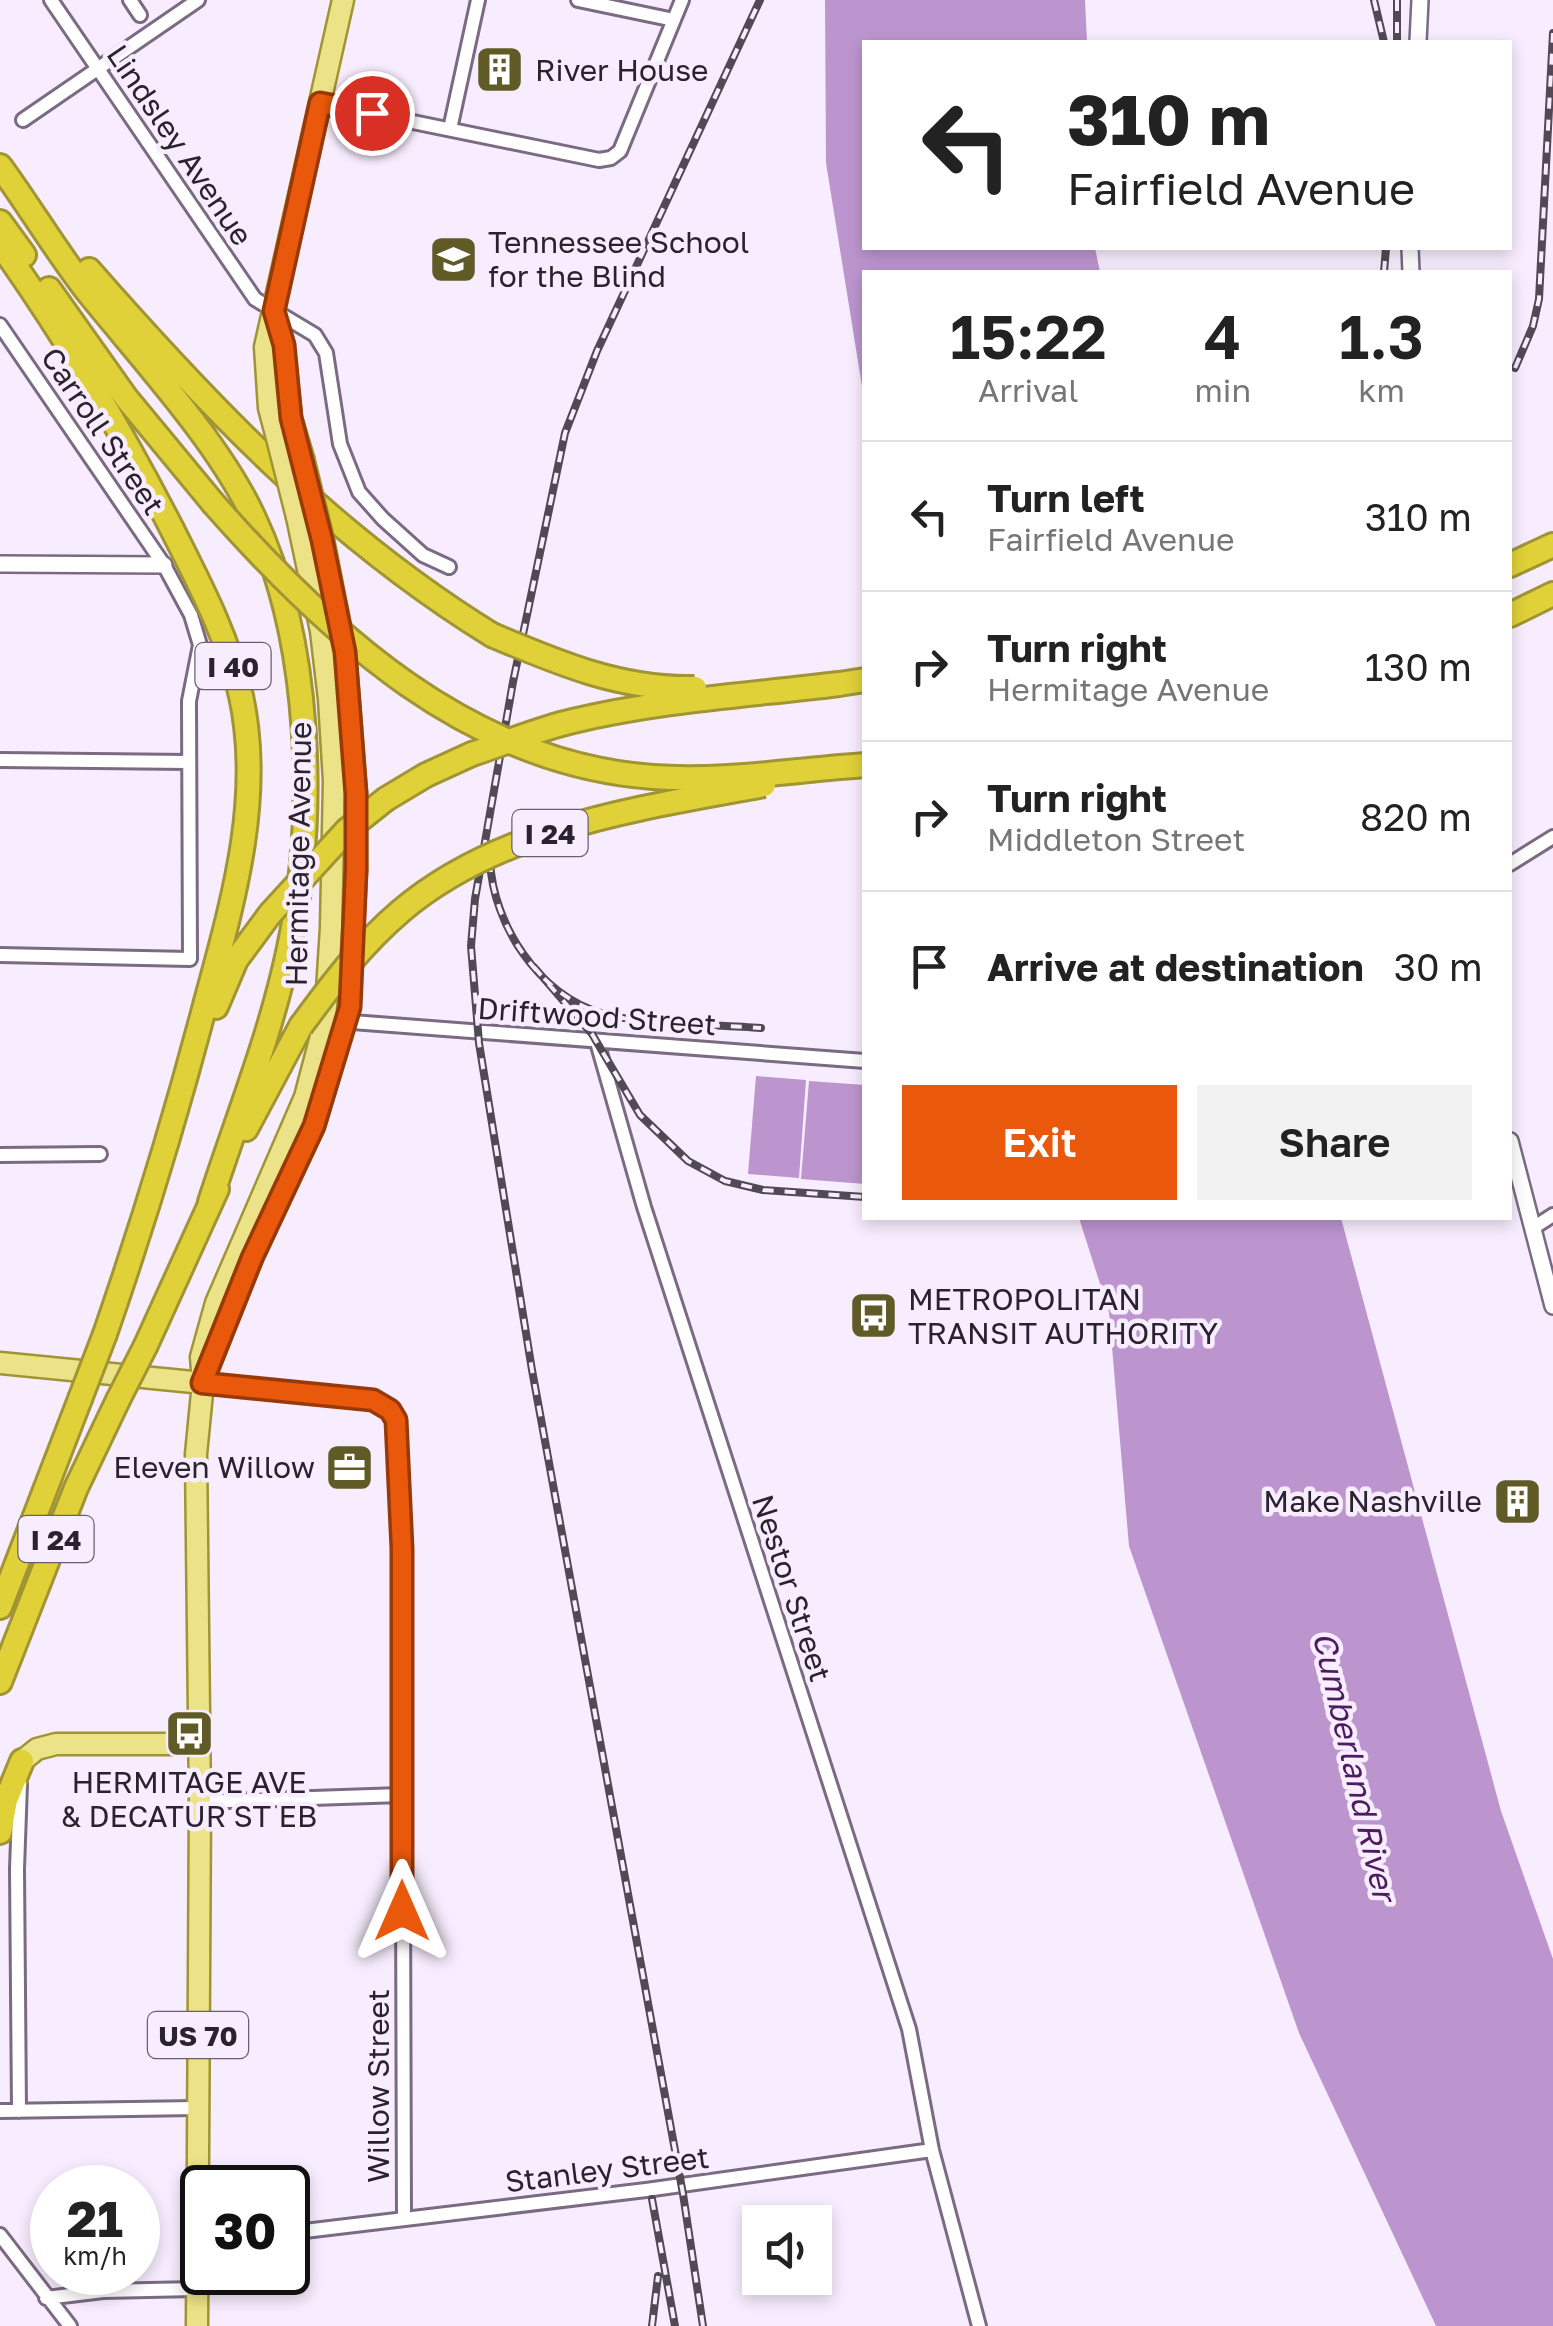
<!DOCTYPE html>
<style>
body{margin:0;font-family:"Golos Text",sans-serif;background:#f2f2f2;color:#222;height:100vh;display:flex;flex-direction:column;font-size:38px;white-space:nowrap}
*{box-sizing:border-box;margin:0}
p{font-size:32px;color:#767676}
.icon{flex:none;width:55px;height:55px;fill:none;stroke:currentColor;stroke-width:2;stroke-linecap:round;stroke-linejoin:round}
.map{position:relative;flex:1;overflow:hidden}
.details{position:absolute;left:862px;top:270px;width:650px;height:950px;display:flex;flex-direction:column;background:#fff;border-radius:0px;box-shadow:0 5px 15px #0003}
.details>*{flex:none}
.hud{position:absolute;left:862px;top:40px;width:650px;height:210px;border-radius:0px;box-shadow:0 5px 15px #0003;background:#fff;color:#222;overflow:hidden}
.controls{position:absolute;left:742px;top:2205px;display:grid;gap:20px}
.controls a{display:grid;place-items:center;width:90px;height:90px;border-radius:0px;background:#fff;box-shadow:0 5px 15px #0003;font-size:50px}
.speed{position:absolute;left:30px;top:2165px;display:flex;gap:20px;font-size:50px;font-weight:700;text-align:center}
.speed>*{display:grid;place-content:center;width:130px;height:130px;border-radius:50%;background:#fff;box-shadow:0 5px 15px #0003;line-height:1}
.speed small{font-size:25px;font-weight:400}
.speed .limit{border:5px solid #111;border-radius:15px;background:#fff;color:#111}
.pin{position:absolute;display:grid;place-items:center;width:85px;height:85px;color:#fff;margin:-42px;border:5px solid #fff;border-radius:50%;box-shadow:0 2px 10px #0007}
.me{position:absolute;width:110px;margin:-55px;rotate:0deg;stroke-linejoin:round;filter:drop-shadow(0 0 8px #0008)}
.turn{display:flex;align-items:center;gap:35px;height:210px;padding:0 40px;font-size:45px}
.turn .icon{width:130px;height:130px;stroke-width:2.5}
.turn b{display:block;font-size:70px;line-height:85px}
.eta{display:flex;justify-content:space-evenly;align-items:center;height:170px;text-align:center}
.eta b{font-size:60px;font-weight:600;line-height:70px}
.action{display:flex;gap:20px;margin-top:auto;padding:20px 40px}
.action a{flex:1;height:115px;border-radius:0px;background:#ea580c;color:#fff;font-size:40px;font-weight:600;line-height:115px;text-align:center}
.action a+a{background:#f2f2f2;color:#222}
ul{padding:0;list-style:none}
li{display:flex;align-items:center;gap:30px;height:150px;padding:0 40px;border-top:2px solid #e0e0e0}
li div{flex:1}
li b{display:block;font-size:38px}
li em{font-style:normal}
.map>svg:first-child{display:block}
</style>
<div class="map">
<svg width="1553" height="2326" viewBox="0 0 1553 2326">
<rect width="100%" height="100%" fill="#f8edfe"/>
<path fill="#bc95cf" d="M825,0H1085L1087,42H865V248H1095L1100,272H865V405L826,163Z
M756,1076L806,1080L799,1178L748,1174Z
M809,1081L865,1085V1184L801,1179Z
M1079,1218H1341L1501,1811L1553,1959V2326H1436L1299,2033L1129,1546L1109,1312Z"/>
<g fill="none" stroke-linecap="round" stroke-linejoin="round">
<defs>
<path id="minor" d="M51,0L255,299L315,335L326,353L340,444L359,492L383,519L423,555L449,567
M130,0L140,15
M578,0L674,20
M320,103L599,160L611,158L620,151L682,0
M23,120L198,0
M450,129L478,0
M0,325L164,565L191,615L200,645L189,701L190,959L0,955
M0,760L188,762
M1510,864L1553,837
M339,1021L865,1061
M597,1042L644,1207L909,2029L932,2150L979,2326
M0,1155L100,1154
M1533,1228L1553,1215
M203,1383L373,1400L389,1410L397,1423L402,1549L404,2219
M200,1802L401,1795
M0,2111L197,2108
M19,2111L17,1869L20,1784
M288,2233L646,2190L932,2150
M0,2235L70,2326
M46,2298L103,2291L195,2289"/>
<path id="tertiary" d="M1418,42L1420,0
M1410,248L1411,272
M0,564L164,565
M1510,1141L1553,1306"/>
<path id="primary" d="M275,313L283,345L291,418L303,458
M277,438L269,408L265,347L343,0
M0,1363L203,1383
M203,1381L252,1258L314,1126L349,1007L356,870V794L345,652L323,540
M22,1761L37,1749L56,1744H199
M197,2326L200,1802L196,1454L203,1383L201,1357L216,1303L305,1097L325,1021L331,928L334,781L329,699L321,631L297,517"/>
<path id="motorway" d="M0,166C30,207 56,251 87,291C140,357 218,441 253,516C312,640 317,816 289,948C271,1035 237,1118 210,1202
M0,222L24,255
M0,244C65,335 121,430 172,529C199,583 228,637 241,696C264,801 231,908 204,1009C175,1119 142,1227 105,1334
M89,270C211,409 333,537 492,635
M49,289L127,399L213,503
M1510,565L1553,545
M1510,615L1553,594
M839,684L865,680
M386,799L426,775L472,754
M216,1007L236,960L270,914
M246,1129L301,1026
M146,1345L217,1189
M0,1607L80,1399
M0,1682L76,1488L118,1400
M0,1832L6,1800L22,1761"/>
</defs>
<use href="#minor" stroke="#7a6a82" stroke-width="18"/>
<use href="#tertiary" stroke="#7a6a82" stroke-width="20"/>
<use href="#primary" stroke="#a09434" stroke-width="25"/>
<use href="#motorway" stroke="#a09434" stroke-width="28"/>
<use href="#minor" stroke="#fff" stroke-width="12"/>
<use href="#tertiary" stroke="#fff" stroke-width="15"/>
<use href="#primary" stroke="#ece388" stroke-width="20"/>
<use href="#motorway" stroke="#e0d138" stroke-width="22"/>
<defs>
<path id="rail" d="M1374,0L1384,42
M1397,0V42
M1384,272L1386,248
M1515,368L1533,326L1539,299L1553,33
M490,861C493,924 538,994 601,1013C646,1026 713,1024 761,1028
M534,967L592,1034L640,1115L688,1161L725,1181L763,1190L865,1197
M652,2199L675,2326
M652,2326L658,2276
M703,2326L683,2194L532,1370L479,1043L471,946L475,899L513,682L565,433L597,351L760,0"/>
</defs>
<use href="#rail" stroke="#514a55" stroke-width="8"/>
<use href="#rail" stroke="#f8edfe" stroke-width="4" stroke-dasharray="11" stroke-linecap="butt"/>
<defs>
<path id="primary-bridge" d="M277,438L297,517
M303,458L323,540"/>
<path id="motorway-bridge" d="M213,503C329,635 470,764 653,777C723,782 795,770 865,765
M492,635C558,663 622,690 695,688
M472,754C506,743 538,729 573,721C660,700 750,695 839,684
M270,914L347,830L386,799
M301,1026C331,985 362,944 401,911C500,827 641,808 764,785
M80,1399L105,1334
M118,1400L146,1345"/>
</defs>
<use href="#primary-bridge" stroke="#a09434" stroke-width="25" stroke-linecap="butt"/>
<use href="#motorway-bridge" stroke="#a09434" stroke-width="28" stroke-linecap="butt"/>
<use href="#primary-bridge" stroke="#ece388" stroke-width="20"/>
<use href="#motorway-bridge" stroke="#e0d138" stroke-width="22"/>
</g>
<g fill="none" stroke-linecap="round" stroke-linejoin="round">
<defs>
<path id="route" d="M372,113L320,103L274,311L284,345L291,418L322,540L345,652L356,794V870L350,1007L314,1126L252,1258L202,1383L373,1400L390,1410L396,1420L402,1549V1911"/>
</defs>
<use href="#route" stroke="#983908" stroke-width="25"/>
<use href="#route" stroke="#ea580c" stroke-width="18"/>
</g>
<defs>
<symbol id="building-square" viewBox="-11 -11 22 22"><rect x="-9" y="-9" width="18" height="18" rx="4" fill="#5f5a26" stroke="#f8edfe"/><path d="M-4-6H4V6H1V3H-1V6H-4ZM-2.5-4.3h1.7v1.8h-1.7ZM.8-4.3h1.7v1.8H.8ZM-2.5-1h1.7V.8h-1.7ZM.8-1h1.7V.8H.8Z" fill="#fff"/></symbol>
<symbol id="school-square" viewBox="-11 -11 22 22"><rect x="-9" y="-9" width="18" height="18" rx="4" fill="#5f5a26" stroke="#f8edfe"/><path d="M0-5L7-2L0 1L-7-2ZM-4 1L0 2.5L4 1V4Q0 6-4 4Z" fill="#fff"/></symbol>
<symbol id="bus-square" viewBox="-11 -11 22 22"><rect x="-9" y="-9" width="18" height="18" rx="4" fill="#5f5a26" stroke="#f8edfe"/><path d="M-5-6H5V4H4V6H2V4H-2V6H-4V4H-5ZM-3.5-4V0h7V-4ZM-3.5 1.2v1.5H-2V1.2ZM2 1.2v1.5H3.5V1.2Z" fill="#fff"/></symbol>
<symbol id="office-square" viewBox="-11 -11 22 22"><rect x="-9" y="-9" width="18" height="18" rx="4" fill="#5f5a26" stroke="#f8edfe"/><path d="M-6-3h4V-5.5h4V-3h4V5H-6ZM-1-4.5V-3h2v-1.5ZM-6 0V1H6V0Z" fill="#fff"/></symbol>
</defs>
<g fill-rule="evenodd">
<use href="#building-square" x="472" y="42" width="55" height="55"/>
<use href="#school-square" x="426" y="232" width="55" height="55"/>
<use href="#bus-square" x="846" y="1288" width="55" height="55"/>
<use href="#office-square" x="322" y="1440" width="55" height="55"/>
<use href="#building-square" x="1490" y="1474" width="55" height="55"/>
<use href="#bus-square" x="162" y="1706" width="55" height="55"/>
</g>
<g text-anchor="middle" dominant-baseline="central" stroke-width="9" stroke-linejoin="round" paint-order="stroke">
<g fill="#f8edfe" stroke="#68606c" stroke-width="2.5">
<rect x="195.5" y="643" width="75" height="46" rx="8"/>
<rect x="512.5" y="810" width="75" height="46" rx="8"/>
<rect x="18.5" y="1516" width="75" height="46" rx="8"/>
<rect x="148" y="2012" width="100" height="46" rx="8"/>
</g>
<g font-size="28" font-weight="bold" fill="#2a232d">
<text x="233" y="666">I 40</text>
<text x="550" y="833">I 24</text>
<text x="56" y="1539">I 24</text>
<text x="198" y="2035">US 70</text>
</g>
<g font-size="30" fill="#2a232d" stroke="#f8edfe" text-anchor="start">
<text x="535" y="70">River House</text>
<text x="488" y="242">Tennessee School<tspan x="488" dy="34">for the Blind</tspan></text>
<text x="908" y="1299">METROPOLITAN<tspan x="908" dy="34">TRANSIT AUTHORITY</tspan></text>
<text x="315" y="1467" text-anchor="end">Eleven Willow</text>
<text x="1482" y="1501" text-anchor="end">Make Nashville</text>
<text x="189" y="1782" text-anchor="middle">HERMITAGE AVE<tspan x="189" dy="34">&amp; DECATUR ST EB</tspan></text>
</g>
<g font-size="30" fill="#2a232d" stroke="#f8edfe">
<text transform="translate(180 145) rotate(56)">Lindsley Avenue</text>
<text transform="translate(103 431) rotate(56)">Carroll Street</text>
<text transform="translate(298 854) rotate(-89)">Hermitage Avenue</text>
<text transform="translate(597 1016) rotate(4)">Driftwood Street</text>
<text transform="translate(792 1588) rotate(72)">Nestor Street</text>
<text transform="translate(378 2086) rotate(-90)">Willow Street</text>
<text transform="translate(607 2169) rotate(-7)">Stanley Street</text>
</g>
<g font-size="32" font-style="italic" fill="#4c1b60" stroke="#f8edfe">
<text transform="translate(1355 1766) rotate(77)">Cumberland River</text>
</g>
</g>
</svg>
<div class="controls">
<a><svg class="icon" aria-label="sound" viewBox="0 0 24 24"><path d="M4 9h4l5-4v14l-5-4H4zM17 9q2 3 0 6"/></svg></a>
</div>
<div class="speed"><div>21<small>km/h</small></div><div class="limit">30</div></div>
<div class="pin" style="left:372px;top:113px;background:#d93025"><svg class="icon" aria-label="arrive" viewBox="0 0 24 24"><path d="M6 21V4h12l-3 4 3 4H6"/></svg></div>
<svg class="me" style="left:402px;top:1911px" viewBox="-20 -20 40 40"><path d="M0-17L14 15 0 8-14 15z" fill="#ea580c" stroke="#fff" stroke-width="4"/></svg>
<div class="hud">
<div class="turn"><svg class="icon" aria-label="left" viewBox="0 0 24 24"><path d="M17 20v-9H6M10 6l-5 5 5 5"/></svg><div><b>310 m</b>Fairfield Avenue</div></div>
</div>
<section class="details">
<div class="eta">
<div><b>15:22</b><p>Arrival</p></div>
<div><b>4</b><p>min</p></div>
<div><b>1.3</b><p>km</p></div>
</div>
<ul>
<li><svg class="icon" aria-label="left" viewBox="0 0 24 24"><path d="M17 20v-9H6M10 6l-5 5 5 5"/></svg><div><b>Turn left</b><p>Fairfield Avenue</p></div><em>310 m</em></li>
<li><svg class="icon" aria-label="right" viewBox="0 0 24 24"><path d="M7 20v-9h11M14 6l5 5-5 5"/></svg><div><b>Turn right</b><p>Hermitage Avenue</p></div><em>130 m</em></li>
<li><svg class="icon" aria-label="right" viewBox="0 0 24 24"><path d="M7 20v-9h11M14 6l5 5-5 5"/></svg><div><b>Turn right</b><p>Middleton Street</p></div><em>820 m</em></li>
<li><svg class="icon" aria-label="arrive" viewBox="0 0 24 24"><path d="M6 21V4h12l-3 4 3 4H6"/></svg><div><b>Arrive at destination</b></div><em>30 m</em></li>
</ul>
<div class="action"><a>Exit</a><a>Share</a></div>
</section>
</div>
